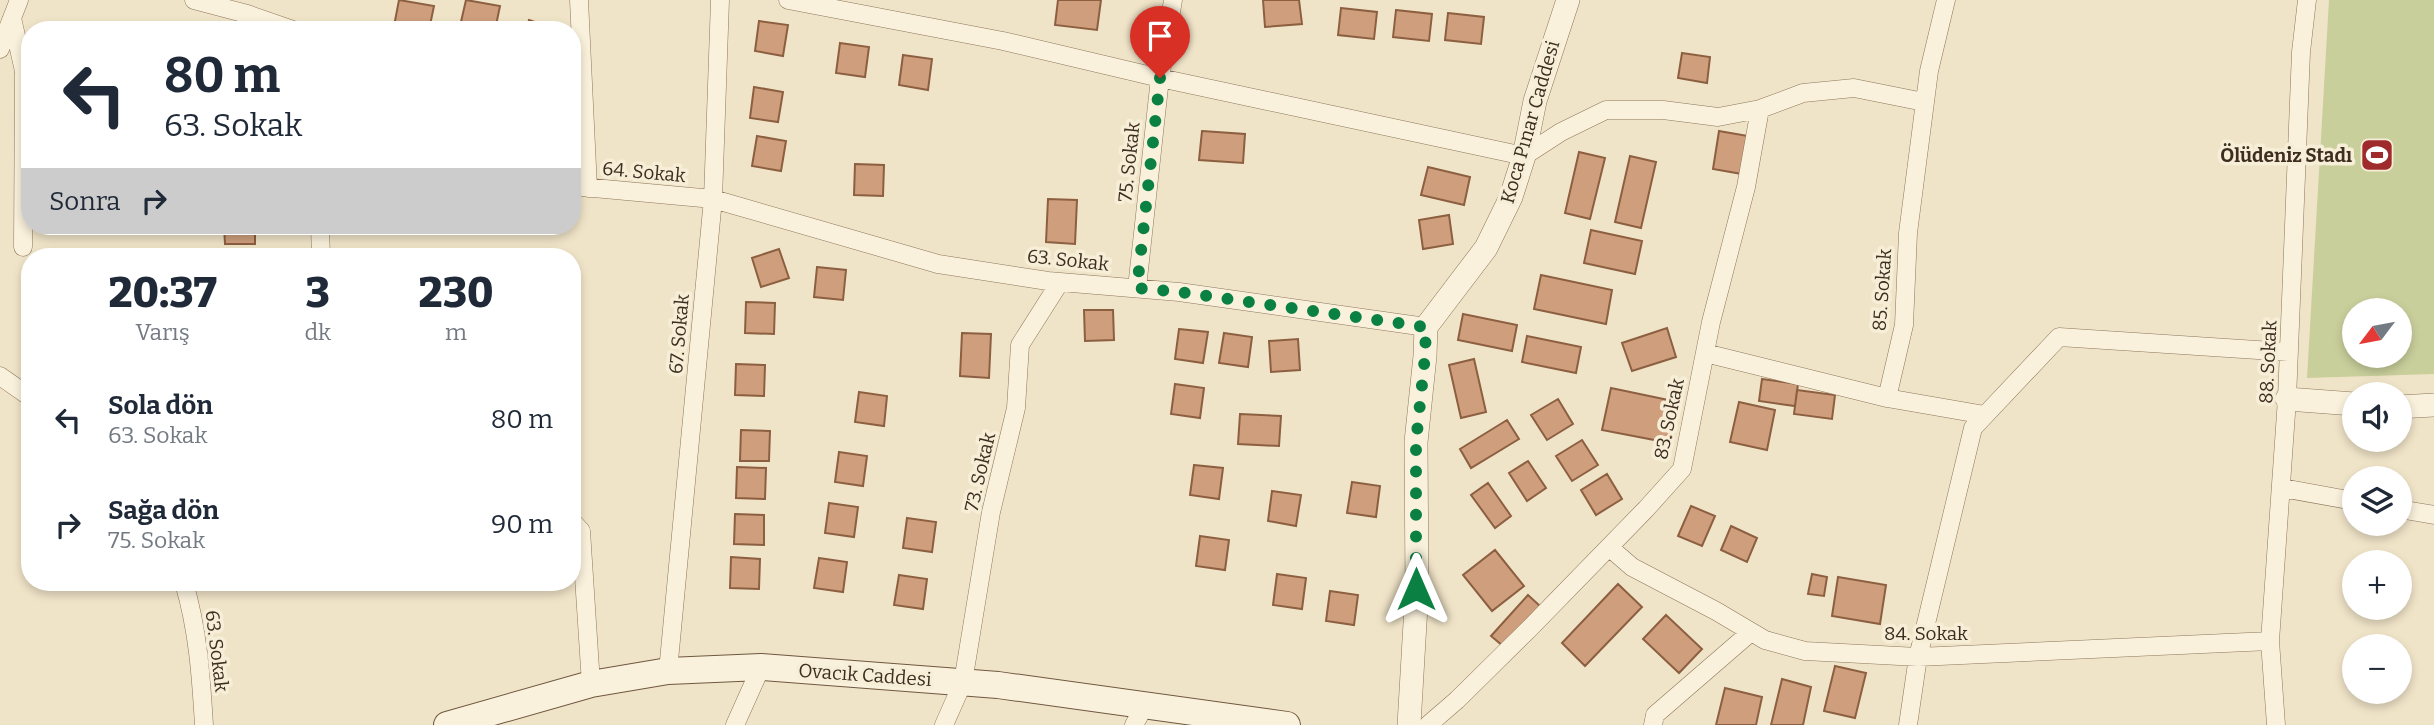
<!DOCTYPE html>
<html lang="tr">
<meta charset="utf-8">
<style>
body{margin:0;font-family:Bitter,serif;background:#f2f2f3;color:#1f2937;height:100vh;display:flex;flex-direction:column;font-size:26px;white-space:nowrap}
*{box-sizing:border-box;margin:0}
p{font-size:23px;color:#747a83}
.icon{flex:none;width:38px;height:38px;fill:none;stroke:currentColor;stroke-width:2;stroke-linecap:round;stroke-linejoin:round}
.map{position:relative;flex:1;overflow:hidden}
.drawer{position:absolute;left:21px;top:248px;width:560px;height:343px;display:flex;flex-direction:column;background:#fff;border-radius:28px;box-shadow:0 4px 10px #0003}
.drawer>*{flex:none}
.guide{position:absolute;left:21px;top:21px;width:560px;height:214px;border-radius:28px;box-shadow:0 4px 10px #0003;background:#fff;color:#1f2937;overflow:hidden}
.needle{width:46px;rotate:238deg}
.tools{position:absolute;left:2342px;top:298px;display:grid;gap:14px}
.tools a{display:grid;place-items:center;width:70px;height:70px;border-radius:50%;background:#fff;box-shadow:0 4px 10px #0003;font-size:35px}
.pin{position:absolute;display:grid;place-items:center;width:60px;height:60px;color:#fff;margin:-72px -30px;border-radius:50% 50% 50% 0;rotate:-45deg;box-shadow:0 0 7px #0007}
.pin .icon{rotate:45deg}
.me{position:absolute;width:77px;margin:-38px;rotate:0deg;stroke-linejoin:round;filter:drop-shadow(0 0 5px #0008)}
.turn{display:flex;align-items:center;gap:24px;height:147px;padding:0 28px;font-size:32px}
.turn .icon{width:91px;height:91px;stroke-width:2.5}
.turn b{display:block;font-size:49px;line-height:60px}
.then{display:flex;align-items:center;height:66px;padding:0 28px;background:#0003;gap:14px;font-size:26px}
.eta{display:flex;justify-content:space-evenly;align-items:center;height:119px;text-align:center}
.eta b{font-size:42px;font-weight:800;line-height:49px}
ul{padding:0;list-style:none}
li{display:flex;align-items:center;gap:21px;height:105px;padding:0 28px}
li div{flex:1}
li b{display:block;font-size:26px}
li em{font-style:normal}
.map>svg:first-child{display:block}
</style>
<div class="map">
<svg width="2434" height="725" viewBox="0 0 2434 725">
<rect width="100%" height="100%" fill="#f0e4c8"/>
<path fill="#c9cf9b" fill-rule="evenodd" d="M2329,0H2434V374L2307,378ZM2354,310H2399V355H2354Z"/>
<path fill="#cf9f7d" stroke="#8d5f41" stroke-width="2" d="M399,0L434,6L429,30H411L394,26Z
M466,0L500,6L495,30H477L460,26Z
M1058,0H1101L1097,30L1055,25Z
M1263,0H1299L1302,24L1265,27Z
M1341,8L1377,12L1374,39L1338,35Z
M1396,10L1432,14L1429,41L1393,37Z
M1448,13L1484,17L1481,44L1445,40Z
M529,20L558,30H526Z
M759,21L788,25L783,56L755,51Z
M840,43L869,47L865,77L836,73Z
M1682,53L1710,57L1707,83L1678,78Z
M903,55L932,59L928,90L899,85Z
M754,87L783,92L778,122L750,118Z
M1202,131L1245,134L1243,163L1199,160Z
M1719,131L1748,136L1742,174L1713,169Z
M757,136L786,141L781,171L752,166Z
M1579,152L1605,158L1590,219L1565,213Z
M1630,156L1656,162L1641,228L1615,222Z
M855,164L884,165L883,196L854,195Z
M1428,167L1470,177L1464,205L1421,195Z
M1048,199L1077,200L1075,244L1046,242Z
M1449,215L1453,244L1423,249L1419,220Z
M224,226H255V244H225Z
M1591,230L1642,241L1635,274L1584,263Z
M120,249H150L151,257H120Z
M779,249L789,278L761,287L752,258Z
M817,267L846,270L843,300L814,297Z
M1541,275L1612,290L1606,324L1534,309Z
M746,302L775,303L774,334L745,333Z
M1084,310H1113L1114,340L1085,341Z
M1463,314L1517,325L1512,351L1458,340Z
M1667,328L1676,357L1632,371L1622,343Z
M1179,329L1208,332L1203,363L1175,359Z
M962,333L991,334L989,378L960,376Z
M1224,333L1252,337L1248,367L1219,363Z
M1527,336L1581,347L1576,373L1522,362Z
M1298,339L1300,370L1271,372L1269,341Z
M1474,359L1486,412L1461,418L1449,365Z
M736,364L765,365L764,396L735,395Z
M1762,379L1798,384L1795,406L1759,401Z
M1175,384L1204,388L1200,418L1171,414Z
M1611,388L1678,402L1670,443L1602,430Z
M1797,390L1835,395L1832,419L1794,414Z
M859,392L887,396L884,426L855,422Z
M1558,399L1573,424L1547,440L1531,415Z
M1739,402L1775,410L1767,450L1730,442Z
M1240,414L1281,416L1279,446L1238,444Z
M1507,420L1519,439L1471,468L1460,449Z
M741,430L770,431L769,461H740Z
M1582,440L1598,465L1572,481L1556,456Z
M839,452L867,456L863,486L835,482Z
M1528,461L1546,488L1527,501L1509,473Z
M1194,465L1223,468L1219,499L1190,495Z
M737,467L766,468L765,499L736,498Z
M1607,474L1622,499L1596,515L1581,490Z
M1352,482L1380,486L1376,517L1347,513Z
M1488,483L1511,516L1495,528L1471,495Z
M1272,491L1301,495L1296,526L1268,521Z
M829,503L858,507L854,537L825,533Z
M1691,506L1715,516L1702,546L1678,536Z
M735,514L764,515V545L734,544Z
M907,518L936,522L932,552L903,548Z
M1731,526L1757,538L1747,562L1721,550Z
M1200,536L1229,540L1225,570L1196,566Z
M1495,550L1524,586L1492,611L1463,575Z
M731,557L760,559L759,589L730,588Z
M819,558L847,562L843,592L814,588Z
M1277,574L1306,578L1302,609L1273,605Z
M1812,574L1827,577L1824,596L1808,594Z
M899,575L927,579L923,609L894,605Z
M1838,577L1886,585L1880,624L1832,616Z
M1618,584L1642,607L1585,666L1562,643Z
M1330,591L1358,595L1354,625L1326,621Z
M1528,595L1540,606L1503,646L1491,636Z
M1666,615L1702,649L1679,673L1643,639Z
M1835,666L1866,673L1855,718L1824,711Z
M1782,679L1811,687L1803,725H1771Z
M1725,688L1762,697L1756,725H1716Z"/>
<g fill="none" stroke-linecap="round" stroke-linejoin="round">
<defs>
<path id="minor" d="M194,0L247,14L293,30
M579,0L588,188
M788,0L1003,41L1160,78L1524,156L1561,132L1606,110H1663L1718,117L1760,109L1803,93L1854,88L1924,102
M12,18L24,71L23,247
M0,49L19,0
M572,186L713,199L938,264L1048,281L1179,292L1426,327
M320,226L321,257
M1137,288L1160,78L1173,0
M1705,353L1887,398L1904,325L1908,233L1929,71L1946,0
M0,376L30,397
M1887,398L1985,415
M2282,488L2354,501
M2399,509L2434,515
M572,521L581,531L591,684
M1609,547L1632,567L1716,611L1765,640L1805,651L1918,657L2270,641
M184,583C198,630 201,676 204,725
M668,671L713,199L720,0
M735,725L761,667
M944,725L963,682L991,512L1016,408L1020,345L1060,282
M1134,725L1145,705
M1428,725L1457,700L1529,629L1646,509L1682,469L1711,322L1746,187L1760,109
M1653,725L1655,715L1751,632
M1908,725L1918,657L1973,428L2059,337L2289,352
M2276,725L2270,641L2287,399L2301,52L2307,0"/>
<path id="tertiary" d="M2287,399L2354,404
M2399,407L2434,405
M1409,725L1417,589L1416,442L1425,356L1426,327L1486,248L1511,197L1524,156L1535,101L1568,0"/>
<path id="secondary" d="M447,725L591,684L668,671L761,667L998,685L1287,725"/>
</defs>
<use href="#minor" stroke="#8d765c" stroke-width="19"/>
<use href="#tertiary" stroke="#8d765c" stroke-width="24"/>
<use href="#secondary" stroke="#6f573f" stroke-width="28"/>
<use href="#minor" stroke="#faf1dc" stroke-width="18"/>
<use href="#tertiary" stroke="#faf1dc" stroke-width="23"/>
<use href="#secondary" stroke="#faf1dc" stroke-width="26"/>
</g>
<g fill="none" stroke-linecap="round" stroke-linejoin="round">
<path stroke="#0b8043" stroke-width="12" stroke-dasharray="0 21.6" d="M1160,78L1137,288L1179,292L1426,327L1425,356L1416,442V589"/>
</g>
<defs>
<symbol id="stadium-square" viewBox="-11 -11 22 22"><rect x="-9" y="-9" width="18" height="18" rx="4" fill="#9e2a2b" stroke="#f7eed8"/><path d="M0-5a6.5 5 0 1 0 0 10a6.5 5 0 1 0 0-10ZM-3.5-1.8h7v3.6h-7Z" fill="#fff"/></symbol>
</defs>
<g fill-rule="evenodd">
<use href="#stadium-square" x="2358" y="136" width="38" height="38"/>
</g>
<g text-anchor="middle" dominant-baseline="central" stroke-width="7" stroke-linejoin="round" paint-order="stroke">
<g font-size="19" fill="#3d2e20" stroke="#f7eed8">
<text transform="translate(1530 122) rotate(-74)">Koca Pınar Caddesi</text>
<text transform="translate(1129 162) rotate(-84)">75. Sokak</text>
<text transform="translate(644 172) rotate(5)">64. Sokak</text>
<text transform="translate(1068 260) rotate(6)">63. Sokak</text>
<text transform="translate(1882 290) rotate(-86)">85. Sokak</text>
<text transform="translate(679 334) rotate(-85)">67. Sokak</text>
<text transform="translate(2268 362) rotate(-87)">88. Sokak</text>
<text transform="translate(1669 419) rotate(-78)">83. Sokak</text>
<text transform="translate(980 472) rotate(-77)">73. Sokak</text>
<text x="1926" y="633">84. Sokak</text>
<text transform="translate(217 651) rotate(83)">63. Sokak</text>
<text transform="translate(865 675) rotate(4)">Ovacık Caddesi</text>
</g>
<g font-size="19" font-weight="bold" fill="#3d2e20" stroke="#f7eed8" text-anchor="end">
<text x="2352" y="155">Ölüdeniz Stadı</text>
</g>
</g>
</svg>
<div class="tools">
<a><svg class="needle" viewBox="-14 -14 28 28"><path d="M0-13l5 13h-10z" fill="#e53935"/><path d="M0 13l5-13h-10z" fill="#747a83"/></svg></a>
<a><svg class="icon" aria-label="sound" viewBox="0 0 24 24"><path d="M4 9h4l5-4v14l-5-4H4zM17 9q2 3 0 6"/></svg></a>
<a><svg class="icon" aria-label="layers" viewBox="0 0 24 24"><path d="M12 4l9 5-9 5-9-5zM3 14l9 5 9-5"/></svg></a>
<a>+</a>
<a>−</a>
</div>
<div class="pin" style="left:1160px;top:78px;background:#d93025"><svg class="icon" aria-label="arrive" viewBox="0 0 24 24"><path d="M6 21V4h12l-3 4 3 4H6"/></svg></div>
<svg class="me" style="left:1416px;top:589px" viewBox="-20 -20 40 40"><path d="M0-17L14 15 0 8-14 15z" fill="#0b8043" stroke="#fff" stroke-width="4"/></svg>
<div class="guide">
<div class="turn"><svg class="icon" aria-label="left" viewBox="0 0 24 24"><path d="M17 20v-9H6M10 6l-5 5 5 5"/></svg><div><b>80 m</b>63. Sokak</div></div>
<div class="then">Sonra<svg class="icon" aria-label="right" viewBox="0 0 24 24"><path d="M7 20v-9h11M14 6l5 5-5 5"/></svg></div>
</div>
<section class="drawer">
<div class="eta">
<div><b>20:37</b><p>Varış</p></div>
<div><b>3</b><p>dk</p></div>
<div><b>230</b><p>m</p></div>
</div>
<ul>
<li><svg class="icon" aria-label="left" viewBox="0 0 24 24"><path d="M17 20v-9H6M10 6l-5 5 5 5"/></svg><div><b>Sola dön</b><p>63. Sokak</p></div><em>80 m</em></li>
<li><svg class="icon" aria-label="right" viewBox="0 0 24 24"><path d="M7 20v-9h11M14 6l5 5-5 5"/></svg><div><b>Sağa dön</b><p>75. Sokak</p></div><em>90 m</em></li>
</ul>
</section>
</div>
